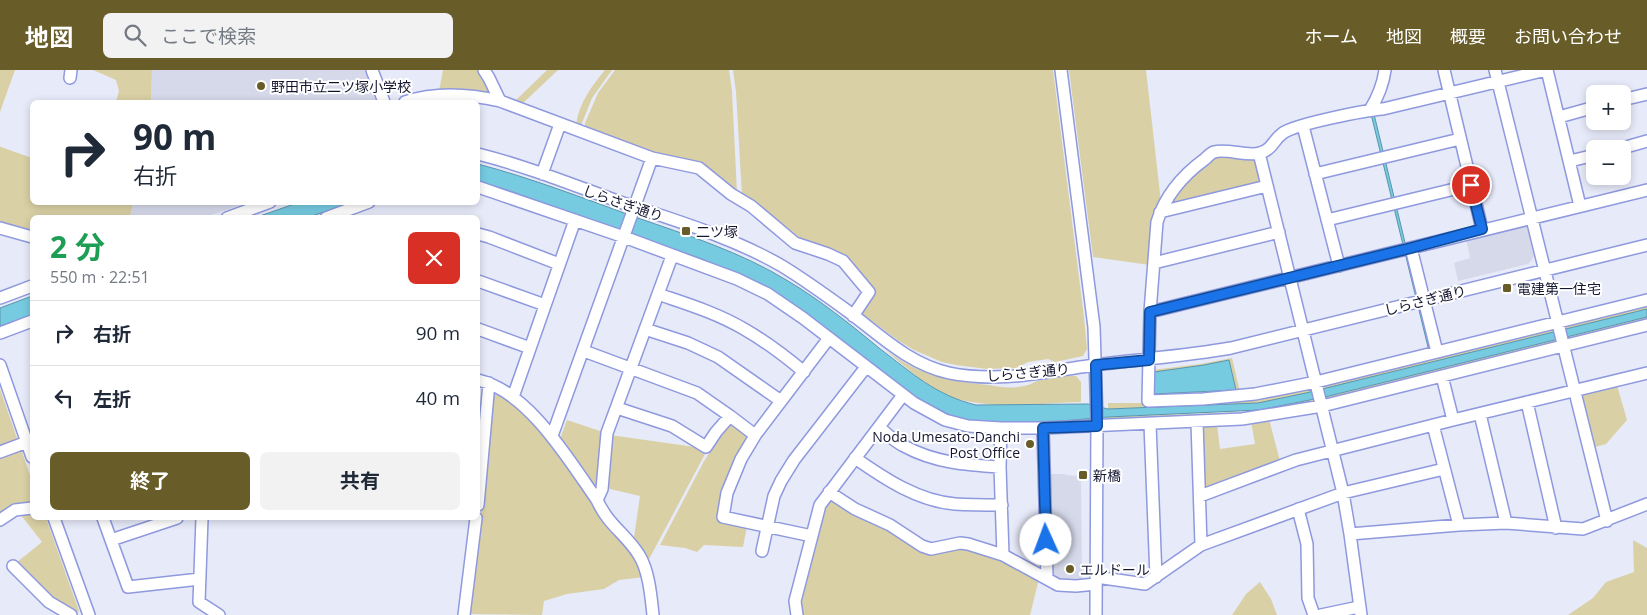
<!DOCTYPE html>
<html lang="ja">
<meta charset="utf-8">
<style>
body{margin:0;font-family:"Open Sans","Noto Sans JP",sans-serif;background:#f2f2f3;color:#1f2937;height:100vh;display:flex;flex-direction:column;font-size:19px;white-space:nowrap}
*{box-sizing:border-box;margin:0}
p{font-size:16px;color:#747a83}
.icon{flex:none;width:28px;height:28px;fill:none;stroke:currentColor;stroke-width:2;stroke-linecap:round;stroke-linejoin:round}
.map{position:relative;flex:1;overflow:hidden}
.drawer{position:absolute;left:30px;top:145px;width:450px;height:305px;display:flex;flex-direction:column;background:#fff;border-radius:8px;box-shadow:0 2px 8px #0003}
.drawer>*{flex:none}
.guide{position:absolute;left:30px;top:30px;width:450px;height:105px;border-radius:8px;box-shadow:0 2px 8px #0003;background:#fff;color:#1f2937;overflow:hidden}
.fabs{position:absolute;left:1586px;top:15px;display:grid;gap:10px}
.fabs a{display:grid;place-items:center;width:45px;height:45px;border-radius:8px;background:#fff;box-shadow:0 2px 8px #0003;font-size:25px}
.pin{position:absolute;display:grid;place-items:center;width:42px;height:42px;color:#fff;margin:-21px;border:2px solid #fff;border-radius:50%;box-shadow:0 1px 5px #0007}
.me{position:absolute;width:55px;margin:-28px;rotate:358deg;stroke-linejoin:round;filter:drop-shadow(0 0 4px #0008)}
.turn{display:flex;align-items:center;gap:18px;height:105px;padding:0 20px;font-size:22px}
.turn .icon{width:65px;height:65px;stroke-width:2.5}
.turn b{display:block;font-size:35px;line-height:42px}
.round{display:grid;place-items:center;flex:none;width:52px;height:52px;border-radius:8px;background:#f2f2f3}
.summary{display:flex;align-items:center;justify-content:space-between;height:85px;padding:0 20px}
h1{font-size:30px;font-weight:700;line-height:38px;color:#1e9e55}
.action{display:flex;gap:10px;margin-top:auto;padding:10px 20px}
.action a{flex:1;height:58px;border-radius:8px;background:#685c29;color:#fff;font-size:20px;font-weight:700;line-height:58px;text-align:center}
.action a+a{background:#f2f2f3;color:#1f2937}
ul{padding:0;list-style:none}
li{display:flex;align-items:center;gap:15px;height:65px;padding:0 20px;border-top:1px solid #e0e1e3}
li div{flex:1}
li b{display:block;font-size:19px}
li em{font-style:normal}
header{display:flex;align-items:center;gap:30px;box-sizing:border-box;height:70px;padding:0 25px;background:#685c29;color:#fff}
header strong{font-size:24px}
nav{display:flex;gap:28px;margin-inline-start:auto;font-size:18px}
.search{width:350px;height:45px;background:#f2f2f3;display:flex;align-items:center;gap:12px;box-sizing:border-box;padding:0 18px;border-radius:8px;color:#747a83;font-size:19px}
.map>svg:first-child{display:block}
</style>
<header>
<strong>地図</strong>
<div class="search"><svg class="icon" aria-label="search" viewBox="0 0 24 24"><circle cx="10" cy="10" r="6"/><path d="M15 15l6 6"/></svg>ここで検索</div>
<nav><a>ホーム</a><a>地図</a><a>概要</a><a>お問い合わせ</a></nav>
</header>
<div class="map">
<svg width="1647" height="545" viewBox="0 0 1647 545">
<rect width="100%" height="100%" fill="#e7eaf9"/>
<path fill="#d6d9ea" d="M152,0H365L376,32H151Z
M133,133H247L205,147L130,148Z
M1526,153L1534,186L1531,191L1528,194L1458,211L1454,193L1470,188L1466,168Z
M1049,404H1065V405L1081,406L1082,511L1064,512L1052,507Z"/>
<path fill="#dad0a5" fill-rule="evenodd" d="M0,0H15L0,42Z
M93,0H152L151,32H116L119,21L116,10Z
M443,0H478L490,18L486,24L439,21Z
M547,0H558L521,35L514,32Z
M605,0H612L592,28L582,53V57L576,55C579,33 591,17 605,0Z
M615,0H729L732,21L737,123L728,117L585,58V53L598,23Z
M733,0H1053L1084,247L1087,279L1083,286L1055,292L1048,289L1028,292L1016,298L987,299L956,295L942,292L914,280L899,271L861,243L868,234L850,192L799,170L742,126L736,22Z
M1069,0H1146L1161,132L1150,195L1093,187Z
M0,76L1,77L32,88V132L133,133L130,147L32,148V164L7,156L0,152Z
M1215,86C1224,86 1248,84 1255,91C1259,95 1260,104 1262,110L1260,114L1170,136C1175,115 1199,99 1215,86Z
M1647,233V239L1566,259L1564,253Z
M1647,247V252L1569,272L1567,267Z
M1551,256L1553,262L1324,319L1322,313Z
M1555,270L1556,275L1327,331L1325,327Z
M885,280C920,305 947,311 989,315C1001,317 1011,319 1023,316C1029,316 1033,312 1038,311C1049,308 1064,306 1076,306L1081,312V332C1042,333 982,341 947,325C924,314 904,296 885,280Z
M1232,288L1240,322L1153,327L1152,300L1200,294ZM1229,290L1218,322L1154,324V302L1204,295Z
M1617,315L1627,350L1606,374L1595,377L1582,323Z
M1312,316L1313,322L1258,333L1108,339V333H1143Z
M490,318L503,324L529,346L627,474L645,507L619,510L604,519L567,524L544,531L542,545L469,544L484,416Z
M0,319L18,371L0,378Z
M1315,329L1316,334L1266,343L1108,353V347L1245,342Z
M1269,349L1280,391L1206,419L1203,418L1201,358L1204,355L1217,354L1220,379L1255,374L1251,351Z
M567,350L603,362L599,415L593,417L560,369Z
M730,354H734L747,364V368L719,450L747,456L743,477L704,475L697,482L685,478L660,475L703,393L723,361Z
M610,365L702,378L705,384L647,493L633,474L640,426L606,418Z
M21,379L32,411V434L0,445V386Z
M830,429L879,454L910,472L968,477L998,487L1039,509L1030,545H798L797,538L822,441Z
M32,442V448H46L79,541L77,543L56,533L16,493L42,472L20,444Z
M1633,470L1647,478V545H1568L1593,528L1606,512L1634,502Z
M1260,512L1271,529L1277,545H1232L1246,524Z"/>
<path fill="#76cbe1" stroke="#5995ac" d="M1371,44H1374L1430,276L1428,277Z
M478,94C531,108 583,128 635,147C687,165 741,182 788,211C820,230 850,254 879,278C912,303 935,325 976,335L1088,334L1108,339L1258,333L1306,323L1647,239V247L1325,327L1259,340L1108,347L1050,352H978L954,347L921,331L763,216L702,189L501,118L478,112Z
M300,132H351V133L309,147H257Z
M32,226V245L0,256V238Z
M1229,290L1236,320L1154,324L1153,323L1154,302L1204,295Z"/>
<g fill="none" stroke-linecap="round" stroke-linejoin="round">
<defs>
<path id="minor" d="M372,0L384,32
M484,0L489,8L500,31
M1061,0L1094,257L1097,352L1096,545
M1444,0L1482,159
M1495,0L1607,451
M1546,0L1383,39C1366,40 1296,54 1283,63C1273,70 1273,79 1260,83C1247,87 1227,78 1214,82C1211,83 1207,87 1205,89C1183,105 1165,126 1157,152L1150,242L1148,331L1203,329L1255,324L1316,312L1647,230
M1547,0L1580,136
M70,8L71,0
M1622,30L1647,24
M405,32C435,22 469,24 500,31L652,88L552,366
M1370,40C1378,27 1383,15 1385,0
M1559,47L1595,37
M1303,56L1339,196
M1619,79L1647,71
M1259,83L1343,423L1350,464L1361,545
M478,84C526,96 573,115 620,132C674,150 732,167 782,196C805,210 827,226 849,242C881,266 909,294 949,303C997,313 1046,302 1094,295C1140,289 1186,286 1231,278L1647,175
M652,88L699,98L731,124L751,136L795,173L828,184L843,191L869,222L853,246
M1570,91L1595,85
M542,104L560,54
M1315,104L1460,69
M478,117L624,167L737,209L768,224L803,248L914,333L945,350L968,356L1001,358H1043L1242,349L1322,336L1647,255
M1160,142L1267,116
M227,148L270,132
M326,148L369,132
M1327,150L1471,115
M0,158L32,167
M478,164L489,167L559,194
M1411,178L1437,282
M1154,193L1279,162
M478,211L545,235
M658,224C687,234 717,243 744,259C765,271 785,286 804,302
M0,228L32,216
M1150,242L1647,120
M478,259L530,278
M645,259L688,273L718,287L781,331
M0,263L32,251
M584,281L697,323L730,346L755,365
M0,295L32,387
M1442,306L1453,350
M478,310C528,321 569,390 597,430C608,455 626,464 639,485C649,501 651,526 653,545
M513,327L575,150
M1527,332L1556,458
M617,338L672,356L706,377L716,362L730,346
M1480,344L1506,453
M1197,352L1201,475
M1150,354L1156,507
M1433,355L1459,455
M879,357C887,364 895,372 904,376C935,393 967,395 1000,397
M1001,358L1000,397L1003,485
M1043,358L1047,508
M0,382L27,372
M855,388C885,409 918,431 955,434C971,435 986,435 1002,435
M829,422L855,439L890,455L922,476L931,479L960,473L968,474L1003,485L1058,515L1076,516L1096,514
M1200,426L1296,390L1453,350L1647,303
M597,430L602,419L607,363L672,186
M478,435L489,313
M1298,439L1307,474L1308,528L1314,545
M54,448L89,545
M103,448L128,517L200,509
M202,448L199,532L219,545
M0,450L15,440L32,438
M1350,464L1459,455L1506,453L1583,459L1647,434
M812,466L723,447L727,423L741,389L756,364L829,268
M111,470L177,448
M762,481L774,426L781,411L794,390L866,297
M13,496L49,532L71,545
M1096,507L1145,514L1201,475L1343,423L1444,399
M464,545L476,448
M797,545L795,531L820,435L903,325
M1321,545L1359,537"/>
</defs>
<use href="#minor" stroke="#8e99de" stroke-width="14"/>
<use href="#minor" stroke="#fff" stroke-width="11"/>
</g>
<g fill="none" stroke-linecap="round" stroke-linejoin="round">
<defs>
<path id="route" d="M1046,470L1043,358L1097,356L1096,295L1149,290L1150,242L1411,178L1482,159L1471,115"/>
</defs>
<use href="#route" stroke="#114b97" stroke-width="12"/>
<use href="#route" stroke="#1a73e8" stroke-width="9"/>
</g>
<g fill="#685c29" stroke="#fff" stroke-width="2">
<circle cx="261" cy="16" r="5"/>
<rect x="681" y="156" width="10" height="10" rx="2.5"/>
<rect x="1502" y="213" width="10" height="10" rx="2.5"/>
<circle cx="1030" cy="374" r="5"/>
<rect x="1078" y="400" width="10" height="10" rx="2.5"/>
<circle cx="1070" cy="499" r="5"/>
</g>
<g text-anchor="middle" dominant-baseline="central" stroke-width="4" stroke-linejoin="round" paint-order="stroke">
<g font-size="14" fill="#151732" stroke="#fff" text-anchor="start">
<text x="271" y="16">野田市立二ツ塚小学校</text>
<text x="696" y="161">二ツ塚</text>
<text x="1517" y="218">電建第一住宅</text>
<text x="1020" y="366" text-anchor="end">Noda Umesato-Danchi<tspan x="1020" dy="16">Post Office</tspan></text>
<text x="1093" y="405">新橋</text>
<text x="1080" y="499">エルドール</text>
</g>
<g font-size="14" fill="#151732" stroke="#fff">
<text transform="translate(623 133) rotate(19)">しらさぎ通り</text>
<text transform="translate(1425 230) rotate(-14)">しらさぎ通り</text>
<text transform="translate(1028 302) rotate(-5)">しらさぎ通り</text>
</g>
</g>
</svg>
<div class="fabs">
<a>+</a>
<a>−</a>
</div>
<div class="pin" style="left:1471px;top:115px;background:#d93025"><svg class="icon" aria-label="arrive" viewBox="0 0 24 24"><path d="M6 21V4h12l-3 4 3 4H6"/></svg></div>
<svg class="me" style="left:1046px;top:470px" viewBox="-20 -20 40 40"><circle r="19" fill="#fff"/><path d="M0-13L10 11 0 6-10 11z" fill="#1a73e8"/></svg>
<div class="guide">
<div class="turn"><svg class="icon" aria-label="right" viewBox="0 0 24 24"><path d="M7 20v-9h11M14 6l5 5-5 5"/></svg><div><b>90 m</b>右折</div></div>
</div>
<section class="drawer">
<div class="summary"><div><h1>2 分</h1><p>550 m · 22:51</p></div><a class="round" style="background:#d93025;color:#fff"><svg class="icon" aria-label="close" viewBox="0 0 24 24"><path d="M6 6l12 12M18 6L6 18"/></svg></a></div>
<ul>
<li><svg class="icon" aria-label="right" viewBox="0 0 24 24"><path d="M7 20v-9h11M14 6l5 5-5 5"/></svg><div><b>右折</b></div><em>90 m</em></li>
<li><svg class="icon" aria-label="left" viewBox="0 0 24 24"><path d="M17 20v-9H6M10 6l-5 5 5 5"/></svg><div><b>左折</b></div><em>40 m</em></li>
</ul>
<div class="action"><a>終了</a><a>共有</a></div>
</section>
</div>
